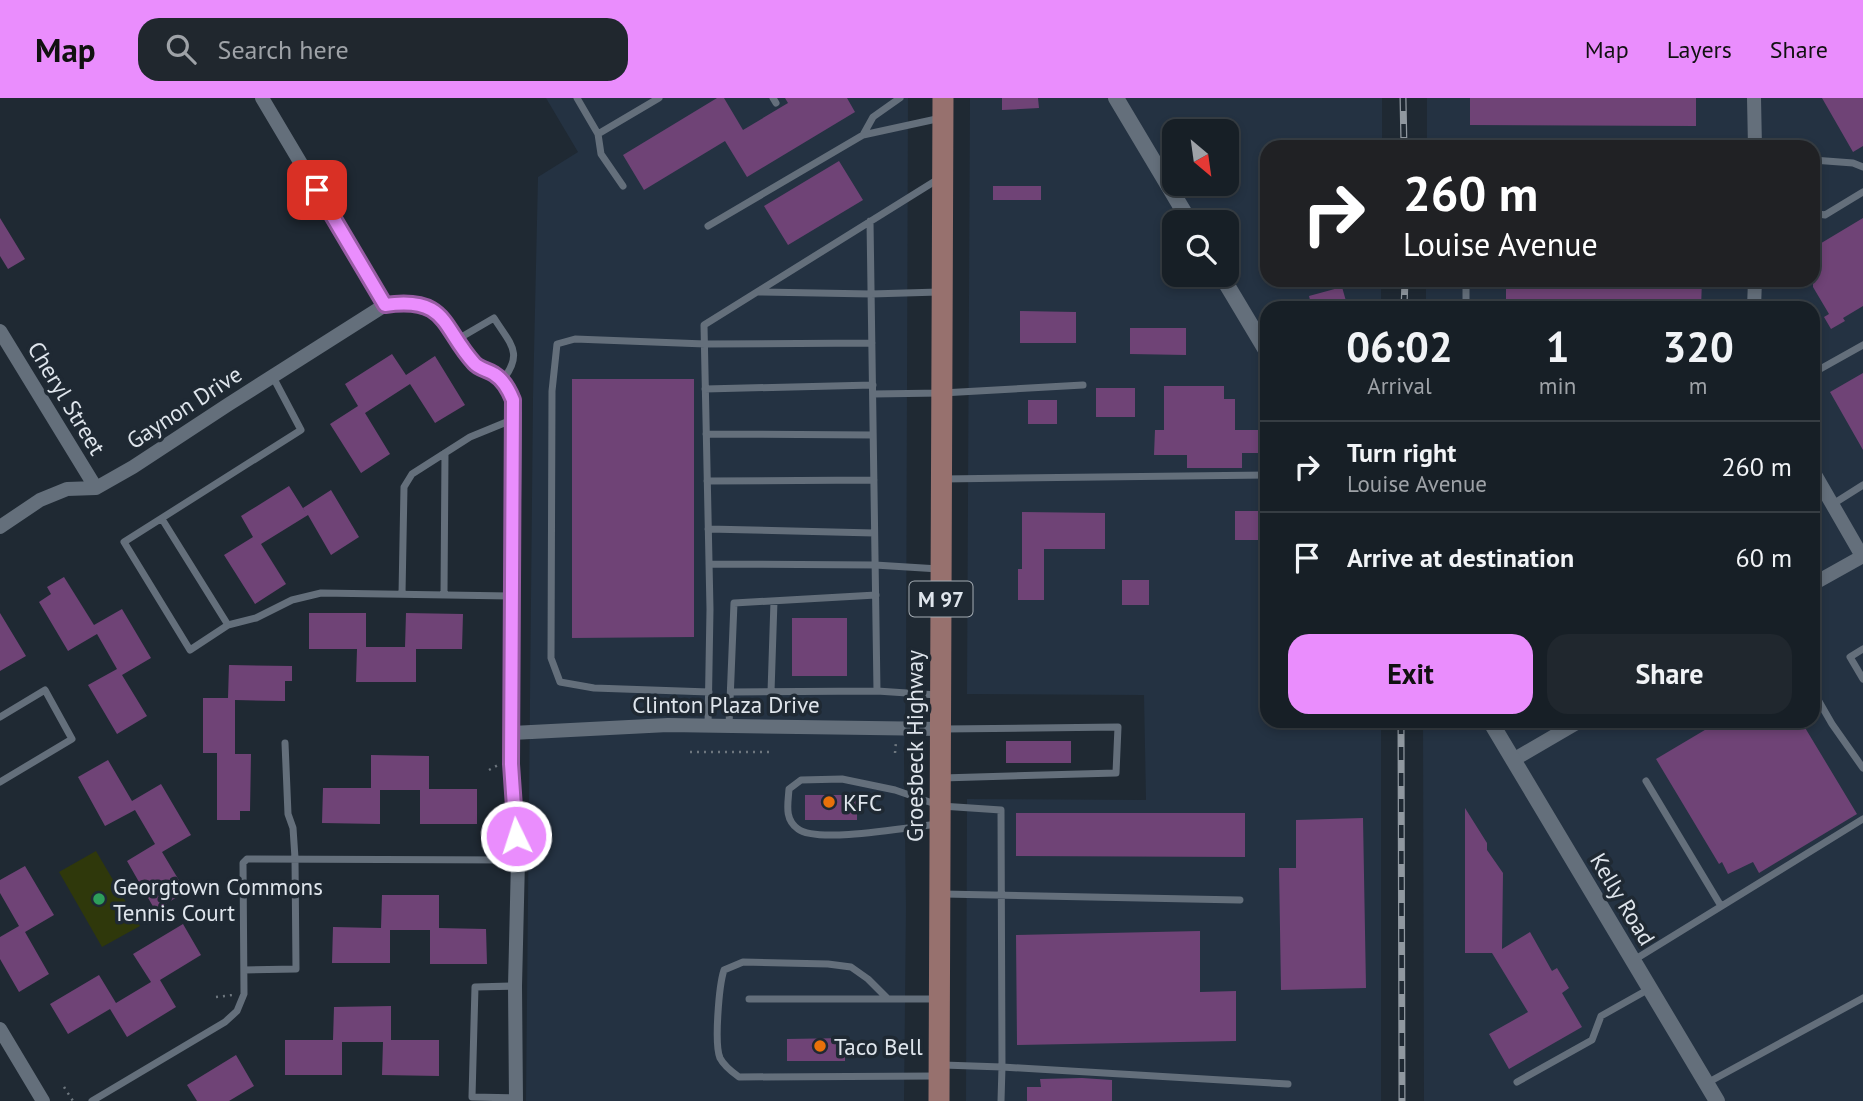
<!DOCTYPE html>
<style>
body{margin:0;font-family:"PT Sans",sans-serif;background:#20272e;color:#f1f3f6;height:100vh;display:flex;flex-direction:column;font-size:26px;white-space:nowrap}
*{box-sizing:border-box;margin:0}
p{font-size:23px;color:#9ea2a7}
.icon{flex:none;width:38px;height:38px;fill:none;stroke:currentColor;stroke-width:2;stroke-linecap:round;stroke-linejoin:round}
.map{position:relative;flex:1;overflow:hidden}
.panel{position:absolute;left:1260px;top:203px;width:560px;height:427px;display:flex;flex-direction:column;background:#171f26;border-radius:21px;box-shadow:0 4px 10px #0003,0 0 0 2px #363d43}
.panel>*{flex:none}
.guide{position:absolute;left:1260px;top:42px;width:560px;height:147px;border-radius:21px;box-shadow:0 4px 10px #0003,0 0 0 2px #363d43;background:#202124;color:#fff;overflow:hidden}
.needle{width:46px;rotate:151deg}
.tools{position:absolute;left:1162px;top:21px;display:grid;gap:14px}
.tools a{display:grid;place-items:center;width:77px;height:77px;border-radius:14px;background:#171f26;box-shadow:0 4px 10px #0003,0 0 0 2px #363d43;font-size:35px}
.pin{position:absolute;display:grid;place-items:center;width:60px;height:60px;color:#fff;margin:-30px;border-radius:14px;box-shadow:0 4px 10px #0006}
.me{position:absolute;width:77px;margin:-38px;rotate:356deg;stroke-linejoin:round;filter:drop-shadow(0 0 5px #0008)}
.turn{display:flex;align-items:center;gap:24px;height:147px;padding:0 28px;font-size:32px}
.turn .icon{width:91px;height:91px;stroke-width:2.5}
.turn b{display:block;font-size:49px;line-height:60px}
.eta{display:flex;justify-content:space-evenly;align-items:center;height:119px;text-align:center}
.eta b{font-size:42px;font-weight:700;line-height:49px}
.button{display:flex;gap:14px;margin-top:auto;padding:14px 28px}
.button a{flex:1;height:80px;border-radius:21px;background:#ea8dfd;color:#111;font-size:28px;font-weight:700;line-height:80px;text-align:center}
.button a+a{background:#20272e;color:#f1f3f6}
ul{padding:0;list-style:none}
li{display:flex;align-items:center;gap:21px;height:91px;padding:0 28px;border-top:2px solid #363d43}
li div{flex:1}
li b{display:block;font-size:26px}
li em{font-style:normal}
header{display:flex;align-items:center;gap:42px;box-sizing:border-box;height:98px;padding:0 35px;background:#ea8dfd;color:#111}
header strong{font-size:33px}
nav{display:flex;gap:38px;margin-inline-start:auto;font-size:24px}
.search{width:490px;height:63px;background:#20272e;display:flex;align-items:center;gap:18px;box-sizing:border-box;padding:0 24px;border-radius:21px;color:#9ea2a7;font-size:26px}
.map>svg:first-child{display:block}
</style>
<header>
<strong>Map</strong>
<div class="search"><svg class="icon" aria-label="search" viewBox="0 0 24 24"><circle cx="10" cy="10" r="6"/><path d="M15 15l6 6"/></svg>Search here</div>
<nav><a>Map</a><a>Layers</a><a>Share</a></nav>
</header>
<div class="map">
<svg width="1863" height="1003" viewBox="0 0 1863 1003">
<rect width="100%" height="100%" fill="#1f2933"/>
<path fill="#243242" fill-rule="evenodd" d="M546,0H908L906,583L904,660L906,809L904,1003H526L533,300L538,79L578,54Z
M970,0H1382V49H1267V182H1381V210H1267V623H1381V1003H966L967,701L1146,702L1144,597L967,596ZM1174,33H1227V86H1174ZM1174,124H1227V177H1174Z
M1427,0H1863V1003H1424L1423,623H1813V210H1426V182H1813V49H1427Z"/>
<path fill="#2f380b" d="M96,753L140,828L102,849L59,774Z"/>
<path fill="#6f4376" d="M717,0H724L743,32L788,5L785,0H847L855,14L747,79L725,43L644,92L623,57Z
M1002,0H1038L1039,10L1002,12Z
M1470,0H1696V28L1470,27Z
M1822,0H1863V48L1853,54Z
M839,63L863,102L788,147L764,108Z
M993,88H1041V102H993Z
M0,120L25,161L8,171L0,158Z
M1863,120V208L1843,220L1845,223L1831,231L1824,219L1829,216L1813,189V169L1819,166L1813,155V150Z
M1506,182H1702L1701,210H1506Z
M1342,189L1348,210H1312L1309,198Z
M1020,213L1076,214V245H1020Z
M1130,230H1186V257L1130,256Z
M392,256L406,277L435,258L465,307L435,325L410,286L365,315L390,356L361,375L330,326L358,308L345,286Z
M1863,275V352L1830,294Z
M572,281H694V539L572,540Z
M1164,288H1224V301H1235V332H1258V355H1242V370H1187V357H1154L1155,332H1164Z
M1096,290H1135V319H1096Z
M1028,302H1057V326H1028Z
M289,388L306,415L303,410L331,392L359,439L331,457L308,417L261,446L286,486L255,506L224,457L253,439L241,418Z
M1235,413H1267V442H1235Z
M1022,414L1105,415V451H1044V502H1018V471H1022Z
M64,479L94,527L122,511L151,560L122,577L147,618L117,636L88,587L117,571L97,536L68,553L39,504L51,496L47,489Z
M1122,482H1149V507H1122Z
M0,515L26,558L0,573Z
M309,515H366V549H405L406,515L463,516L462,551H416V584H356L357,551H309Z
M792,520H847V578H792Z
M229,567L292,568V583H285V603L235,602V656H251L250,713H240V722H217V655H203V600H228Z
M1720,623H1801L1857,716L1759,775L1753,764L1728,776L1722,764L1719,766L1656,661Z
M1006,643H1071V665H1006Z
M371,657L429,658V691H477V726H420V692H380V726L322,725L323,690H371Z
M108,662L132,703L161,686L191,737L162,754L186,794L155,812L127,763L155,746L135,712L105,728L78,679Z
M805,697H857V722H805Z
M1465,710L1487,745V752L1503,775L1502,851L1530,834L1552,873L1557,870L1569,890L1562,895L1582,929L1509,971L1489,936L1528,914L1492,855H1465Z
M1016,715H1245V759L1016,758Z
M1363,720L1366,890L1281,892L1279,770H1296V722Z
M25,768L54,817L25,834L49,876L19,894L0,861V839L19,828L0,795V782Z
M382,797H439V830L486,831L487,866H430V832H390V865H332L333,829L381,830Z
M183,826L201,857L160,882L176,909L127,939L110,911L68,936L50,906L99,877L116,905L151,884L133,856Z
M1200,833V894L1236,893V943L1017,947L1016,837Z
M391,908V942H439V978L382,977L383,944H342V977H285V942H333L334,909Z
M845,940V963H787V941Z
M236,957L254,988L229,1003H197L187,987Z
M1082,980L1112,982V1003H1027V989H1041L1040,981Z"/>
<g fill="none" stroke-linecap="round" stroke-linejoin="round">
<path stroke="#6d767e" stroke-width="2.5" stroke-dasharray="2 5" stroke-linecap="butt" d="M690,654H771
M895,655L896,644
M489,672L498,667
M216,899L233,897
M64,989L73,1003"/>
<path stroke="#646f7b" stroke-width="7" d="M577,0L598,36L659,0
M773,0L776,5
M900,0L873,19L863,37L941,20
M598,36L601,56L623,88
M1491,49V45L1568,49
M1813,62L1853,65L1863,69
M1813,115L1825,117L1863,94
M870,123L877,593
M708,128L863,37
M758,194L871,196L939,194
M1466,210V182
M458,241L494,220C511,247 524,255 502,283
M1813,275L1863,247
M705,291L873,287
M873,296L942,295L1083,287
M706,336L873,337
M942,381L1267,377
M707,383L874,382
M1833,406L1863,387
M162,421L228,527L190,552L124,444L301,332L273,279
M708,431L874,435
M709,466L875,467L939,471
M402,496L404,389L412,376L470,339L514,321
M444,497L445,355
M228,527L256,520L292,502L321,495L513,498
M1863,551L1850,559L1863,581
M1813,593L1832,626L1863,670
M709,594L594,590L560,584L551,560L552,293L557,246L575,241L705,246L872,245
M731,594L877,593L937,597
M771,594L774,503
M0,619L45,592L72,641L0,684
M708,627L710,511L704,227L940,80
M729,627L734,505L876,497
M942,680L1116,675L1118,629L944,631
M1646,683L1721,808
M938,726C910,729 817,746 798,731C784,721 788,706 789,691L801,682L842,681L895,692L941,708L1001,712L1002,969L943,967
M943,796L1240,802
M1634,862L1863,721
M244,872L296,871L295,760L293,730L288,716L285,645
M515,888L475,889L472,999L516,1000
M887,900L868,881L851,869L828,866L743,864L724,872C719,887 714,946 720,960C724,968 732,974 739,979L935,978
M749,901H935
M1517,984L1592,942L1601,918L1649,891
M1707,985L1863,900
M92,1003L225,924L237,913L244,896L243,765L247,761L518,762
M1001,1003L1002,969L1288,986"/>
<path stroke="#646f7b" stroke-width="14" d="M262,0L385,207
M1754,0L1755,49
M1754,210L1755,182
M0,233L96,390
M1813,373L1862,458
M0,429L40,402L67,391L96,390L133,369L229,306L385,207C424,201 440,214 461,245C465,252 470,263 476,268C480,271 487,272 491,275C507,283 512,298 515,315L511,666L518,762L515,888L516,1003
M1813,486L1863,458
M512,635L668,627L941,631
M1513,662L1580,623
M0,931L43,1003"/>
<path stroke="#646f7b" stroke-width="16" d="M1116,0L1190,124
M1221,177L1267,254
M1490,623L1717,1003"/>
<path stroke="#97716e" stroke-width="21" d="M939,1003L943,0"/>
<defs>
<path id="rail" d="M1403,0L1404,49
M1404,210L1405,182
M1401,623L1402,1003"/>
</defs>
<use href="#rail" stroke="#9098a0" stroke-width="7"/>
<use href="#rail" stroke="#1f2933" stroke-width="4.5" stroke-dasharray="13" stroke-linecap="butt"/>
</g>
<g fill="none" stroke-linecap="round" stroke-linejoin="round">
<defs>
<path id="route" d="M317,92L385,207C448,198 442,230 474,265C479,271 488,272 494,276C504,282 509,292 513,302L511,666L516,738"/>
</defs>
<use href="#route" stroke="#985ca4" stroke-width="18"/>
<use href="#route" stroke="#ea8dfd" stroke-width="12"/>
</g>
<g fill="#e8710a" stroke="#1f2933" stroke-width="2.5">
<circle cx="829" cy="704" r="7"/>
<circle cx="820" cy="948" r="7"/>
</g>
<circle fill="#2e9e5b" stroke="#1f2933" stroke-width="2.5" cx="99" cy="801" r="7"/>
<g text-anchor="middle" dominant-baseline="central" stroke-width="7" stroke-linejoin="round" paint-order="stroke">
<rect fill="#1f2933" stroke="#a5adb4" stroke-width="2" x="909.5" y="483.5" width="63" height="35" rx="5"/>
<g font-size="21" font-weight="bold" fill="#dfe5ec">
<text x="941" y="501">M 97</text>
</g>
<g font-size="23" fill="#dfe5ec" stroke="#1f2933">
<text transform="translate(67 300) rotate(59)">Cheryl Street</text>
<text transform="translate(184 309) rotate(-33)">Gaynon Drive</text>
<text x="726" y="606">Clinton Plaza Drive</text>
<text transform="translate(914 648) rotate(-90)">Groesbeck Highway</text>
<text transform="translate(1623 801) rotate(59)">Kelly Road</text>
</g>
<g font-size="23" fill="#dfe5ec" stroke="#1f2933" text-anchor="start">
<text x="843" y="704">KFC</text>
<text x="113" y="788">Georgtown Commons<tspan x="113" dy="26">Tennis Court</tspan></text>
<text x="834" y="948">Taco Bell</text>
</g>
</g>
</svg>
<div class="tools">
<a><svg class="needle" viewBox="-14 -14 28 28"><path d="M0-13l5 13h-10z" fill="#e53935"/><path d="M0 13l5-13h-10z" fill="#9ea2a7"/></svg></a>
<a><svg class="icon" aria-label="search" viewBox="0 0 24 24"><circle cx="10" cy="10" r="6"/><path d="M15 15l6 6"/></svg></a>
</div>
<div class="pin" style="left:317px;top:92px;background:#d93025"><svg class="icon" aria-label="arrive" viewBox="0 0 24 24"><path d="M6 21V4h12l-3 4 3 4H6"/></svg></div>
<svg class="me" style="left:516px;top:738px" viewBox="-20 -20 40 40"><circle r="17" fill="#ea8dfd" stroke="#fff" stroke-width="3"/><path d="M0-11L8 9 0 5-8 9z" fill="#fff"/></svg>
<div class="guide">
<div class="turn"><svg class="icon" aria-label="right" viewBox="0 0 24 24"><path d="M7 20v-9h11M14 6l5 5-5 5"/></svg><div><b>260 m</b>Louise Avenue</div></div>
</div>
<section class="panel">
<div class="eta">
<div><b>06:02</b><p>Arrival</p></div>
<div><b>1</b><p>min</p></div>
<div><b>320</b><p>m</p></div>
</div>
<ul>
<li><svg class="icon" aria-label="right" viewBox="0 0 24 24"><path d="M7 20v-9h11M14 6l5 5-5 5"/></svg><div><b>Turn right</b><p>Louise Avenue</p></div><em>260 m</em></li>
<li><svg class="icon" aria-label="arrive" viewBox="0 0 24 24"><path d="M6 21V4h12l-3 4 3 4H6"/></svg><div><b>Arrive at destination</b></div><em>60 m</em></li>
</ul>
<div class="button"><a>Exit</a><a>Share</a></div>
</section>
</div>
